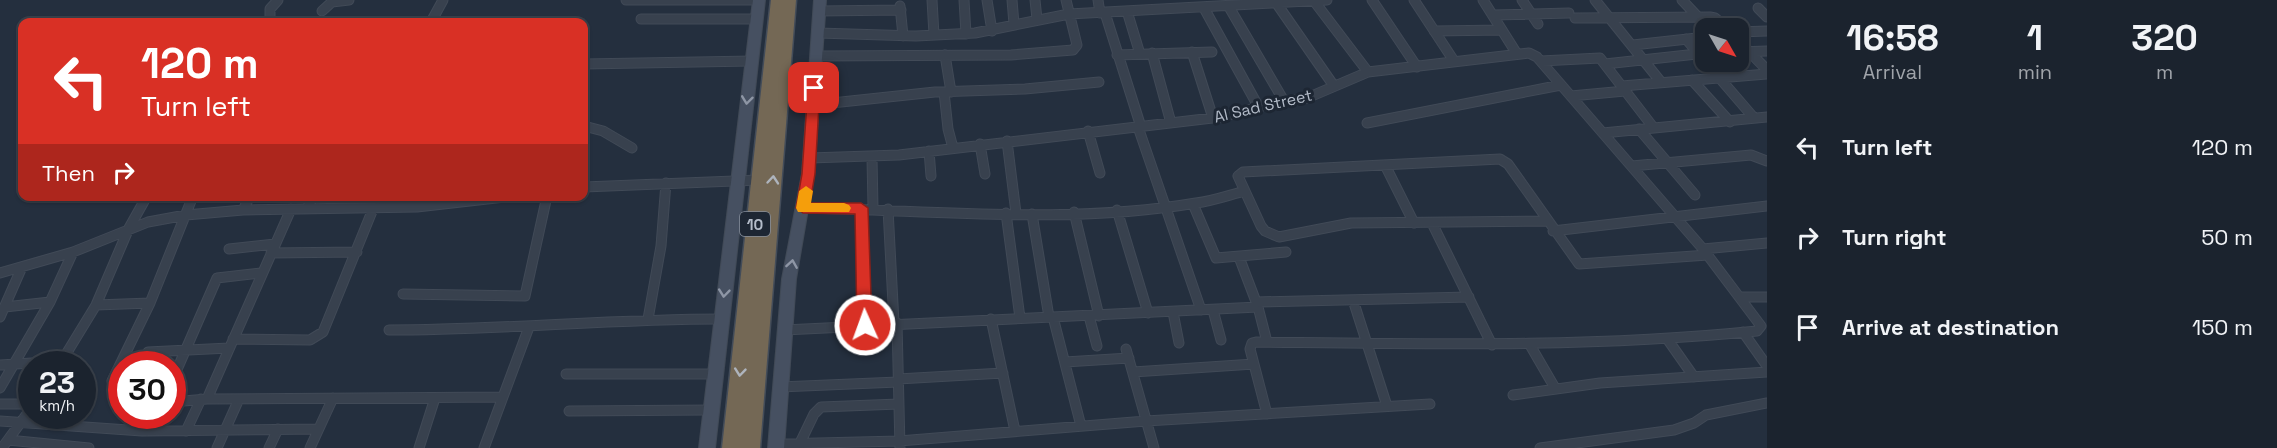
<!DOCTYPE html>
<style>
body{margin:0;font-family:"Space Grotesk",sans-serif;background:#242b36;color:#f1f3f6;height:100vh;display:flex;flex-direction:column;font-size:22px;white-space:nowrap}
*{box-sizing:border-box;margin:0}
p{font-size:20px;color:#a0a4aa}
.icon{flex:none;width:33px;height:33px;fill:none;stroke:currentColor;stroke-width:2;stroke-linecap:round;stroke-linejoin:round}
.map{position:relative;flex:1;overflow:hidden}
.sheet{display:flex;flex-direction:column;background:#1b232e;width:510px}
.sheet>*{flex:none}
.guide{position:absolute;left:18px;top:18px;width:570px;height:183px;border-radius:12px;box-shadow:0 2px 4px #0004,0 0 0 2px #39404a;background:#d93025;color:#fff;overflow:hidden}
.needle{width:39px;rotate:129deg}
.buttons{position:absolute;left:1695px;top:18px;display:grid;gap:12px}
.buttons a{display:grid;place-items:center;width:54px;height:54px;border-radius:12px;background:#1b232e;box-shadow:0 2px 4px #0004,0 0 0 2px #39404a;font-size:30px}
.speed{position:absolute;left:18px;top:351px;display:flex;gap:12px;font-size:30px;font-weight:700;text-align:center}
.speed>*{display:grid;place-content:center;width:78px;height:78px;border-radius:50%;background:#1b232e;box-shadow:0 2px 4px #0004,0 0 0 2px #39404a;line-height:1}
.speed small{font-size:15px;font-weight:400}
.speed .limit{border:9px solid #d22;background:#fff;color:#111}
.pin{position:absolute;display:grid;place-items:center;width:51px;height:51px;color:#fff;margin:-26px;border-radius:12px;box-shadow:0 3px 9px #0006}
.me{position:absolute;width:66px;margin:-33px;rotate:358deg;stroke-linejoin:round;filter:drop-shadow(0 0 4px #0008)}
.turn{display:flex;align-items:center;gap:21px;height:126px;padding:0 24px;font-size:27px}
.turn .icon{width:78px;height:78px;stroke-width:2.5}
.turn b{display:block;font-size:42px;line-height:51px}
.then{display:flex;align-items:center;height:57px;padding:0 24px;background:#0003;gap:12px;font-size:22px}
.eta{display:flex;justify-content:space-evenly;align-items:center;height:102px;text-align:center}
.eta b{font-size:36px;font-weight:700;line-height:42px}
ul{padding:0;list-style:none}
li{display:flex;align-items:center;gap:18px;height:90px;padding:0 24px}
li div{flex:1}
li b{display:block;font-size:22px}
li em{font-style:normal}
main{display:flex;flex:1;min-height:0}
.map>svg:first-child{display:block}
</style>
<main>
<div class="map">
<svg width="1767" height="448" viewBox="0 0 1767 448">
<rect width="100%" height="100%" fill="#242f3e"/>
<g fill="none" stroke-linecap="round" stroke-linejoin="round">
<defs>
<path id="street" d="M626,0H759
M932,0L934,35
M964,0L966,34
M987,0L992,31
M1012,0L1014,24
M1035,0L1037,19
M1098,0L1100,13
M1372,0L1417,67
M1414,0L1454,61
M1483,0L1517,54
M1522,0L1538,24
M1595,0L1661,82
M1682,0L1698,17
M1314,1L1368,72
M1277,4L1334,86
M900,6L903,36
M1229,7L1284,101
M1204,8L1258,106
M1758,8L1767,17
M322,11L332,2L349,0
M819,11L901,10
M1127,11L1140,54
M1105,13L1141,127
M1493,15L1569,13
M1575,18L1710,17L1715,18L1727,28
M641,19H757
M270,22V9L278,0
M431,22L443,0
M1434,31L1502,30
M1738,32L1767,31
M818,33L916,36L975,33L1069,14L1327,0
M1686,39L1754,118
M1738,40L1767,70
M1633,45L1706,37
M1192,52L1213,118
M1738,52L1767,51
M1152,53L1171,123
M945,55L951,92
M1117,55L1212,52
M816,56L1011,55L1073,50L1077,45L1066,0
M1541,61L1600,58L1653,127
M584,64L752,61
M1605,64L1706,53
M1692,80L1730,122
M1622,86L1767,74
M944,92L948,129L953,148
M1571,96L1625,91
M813,105L935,92L1025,89L1099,82
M1367,123L1561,85
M584,126L603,131L632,148
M1138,127L1201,310
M1639,129L1695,195
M1088,131L1100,173
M1603,133L1767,117
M1007,141L1016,213
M980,144L985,174
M929,151L931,176
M810,158L899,155L1221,117L1270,104L1307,98L1368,72L1529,53L1537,57L1703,249L1761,326L1757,331C1589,348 1424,344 1256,342L1252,343L1250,349L1267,414
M872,158L873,208
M1385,165L1414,223
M1632,166L1751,155L1767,161
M584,187L759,180
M1193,204L1216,258L1286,252
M803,208C933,210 1067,225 1196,203C1213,201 1229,195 1245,191
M307,209L313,196
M861,209L865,325
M888,209L894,323
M243,210L250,196
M1117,210L1148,313
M1074,212L1099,316
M1006,213L1020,318
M1032,214L1049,317
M1547,221L1351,223L1279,237L1265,231L1261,226L1238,176L1243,172L1500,159L1508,164L1579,264L1708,255
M1432,223L1492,345
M1553,231L1767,206
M229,249L275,244
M1703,249L1767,243
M271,253L357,252
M1239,257L1258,307L1267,342
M0,273L73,252L148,222L186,215L243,210L417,207L515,196
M403,294L525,296L547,196
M1741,297H1767
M1353,300L1387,406
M1256,302L1469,297
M96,305L150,303
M5,307L50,302
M1213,310L1221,340
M1173,312L1179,343
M1089,316L1097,346
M0,317L22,267
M1053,317L1081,426
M648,319L661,246L666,183
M991,319L1015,431
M897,323L900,448
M389,330C500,330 611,319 722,319
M784,330L1258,307
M1743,332L1767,366
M233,339L310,340L323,332L373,209
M1668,340L1694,377
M1530,345L1555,388
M1126,349L1154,448
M148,352L229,348
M1065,362L1129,358
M60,364L96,305L129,228L147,196
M0,365L63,361
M1133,372L1254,364
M566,374H715
M898,379L1003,373
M112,381L150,303L193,196
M172,381L217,278L261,273
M780,387L898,382
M0,388L50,302L73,252
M1513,395L1600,383L1767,372
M207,399L291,209
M172,402L207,399L503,397
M0,404H32
M569,411L711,410
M0,421L142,431L318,429
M186,431L201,399
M8,440L89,448
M800,443L814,414L821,407L899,404
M777,444L899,441L1146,421L1430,404
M2,448L32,407
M217,448L239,399
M269,448L278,429
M310,448L333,398
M419,448L435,398
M484,448L529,327
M1540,448L1674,430L1694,423L1706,415L1767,403"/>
<path id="secondary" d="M753,0H765L715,448H699Z
M814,0H826L814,174L796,279L784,448H768L782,279L802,174Z"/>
<path id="highway" d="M771,0H796L760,448H722Z"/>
</defs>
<use href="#street" stroke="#414a57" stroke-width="11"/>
<use href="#secondary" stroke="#414a57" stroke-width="2"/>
<use href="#highway" stroke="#434c59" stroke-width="3"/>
<use href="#street" stroke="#38414e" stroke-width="9"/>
<use href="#secondary" fill="#465061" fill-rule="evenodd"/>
<use href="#highway" fill="#746855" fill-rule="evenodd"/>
</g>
<defs><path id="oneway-chevron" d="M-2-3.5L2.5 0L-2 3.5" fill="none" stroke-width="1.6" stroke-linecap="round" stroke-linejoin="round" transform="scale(1.5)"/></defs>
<g stroke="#8e96a5">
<use href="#oneway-chevron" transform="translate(747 100) rotate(97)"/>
<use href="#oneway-chevron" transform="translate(792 264) rotate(-81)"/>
<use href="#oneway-chevron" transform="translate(724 293) rotate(96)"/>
</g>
<g stroke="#aeb4bd">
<use href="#oneway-chevron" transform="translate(773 180) rotate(-85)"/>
<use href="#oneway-chevron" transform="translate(740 372) rotate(96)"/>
</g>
<path fill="#d93025" stroke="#8d1f18" stroke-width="1.5" d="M814,84L820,88L815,174L810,203H861L868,208L872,325L870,329L865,331L859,329L857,325L855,214L803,213L796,208L802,174L808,88Z"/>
<path fill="#f59e0b" d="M806,186L813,191L811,203H844L849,205L851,208L849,212H798L796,208L799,191Z"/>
<g text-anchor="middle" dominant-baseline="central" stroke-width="6" stroke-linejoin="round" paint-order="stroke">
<rect fill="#1d2633" stroke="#878f9c" stroke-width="1.5" x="740" y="212" width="30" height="24" rx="4.5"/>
<g font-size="15" font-weight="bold" fill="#b4bcc9">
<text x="755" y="224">10</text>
</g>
<g font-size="16" fill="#b4bcc9" stroke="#1d2633">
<text transform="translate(1263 106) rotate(-13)">Al Sad Street</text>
</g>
</g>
</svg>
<div class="buttons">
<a><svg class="needle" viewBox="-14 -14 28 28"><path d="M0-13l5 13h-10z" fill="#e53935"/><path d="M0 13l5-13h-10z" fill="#a0a4aa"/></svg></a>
</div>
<div class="speed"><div>23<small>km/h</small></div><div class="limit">30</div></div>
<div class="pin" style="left:814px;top:88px;background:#d93025"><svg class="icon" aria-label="arrive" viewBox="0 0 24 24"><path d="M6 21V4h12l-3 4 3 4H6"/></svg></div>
<svg class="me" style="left:865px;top:325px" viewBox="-20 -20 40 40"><circle r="17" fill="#d93025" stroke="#fff" stroke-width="3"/><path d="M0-11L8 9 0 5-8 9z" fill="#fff"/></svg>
<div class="guide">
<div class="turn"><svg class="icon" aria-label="left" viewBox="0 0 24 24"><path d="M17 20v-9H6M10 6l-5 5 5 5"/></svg><div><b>120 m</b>Turn left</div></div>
<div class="then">Then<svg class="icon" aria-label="right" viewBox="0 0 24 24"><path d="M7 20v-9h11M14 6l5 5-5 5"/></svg></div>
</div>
</div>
<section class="sheet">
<div class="eta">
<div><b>16:58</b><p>Arrival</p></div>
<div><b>1</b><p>min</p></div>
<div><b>320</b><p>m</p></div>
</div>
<ul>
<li><svg class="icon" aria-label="left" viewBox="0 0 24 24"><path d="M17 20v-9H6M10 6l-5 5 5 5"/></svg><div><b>Turn left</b></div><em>120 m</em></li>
<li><svg class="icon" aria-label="right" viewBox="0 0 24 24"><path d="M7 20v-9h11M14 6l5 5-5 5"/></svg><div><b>Turn right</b></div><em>50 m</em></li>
<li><svg class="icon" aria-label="arrive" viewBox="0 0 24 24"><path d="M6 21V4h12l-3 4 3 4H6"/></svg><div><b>Arrive at destination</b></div><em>150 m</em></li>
</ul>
</section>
</main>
